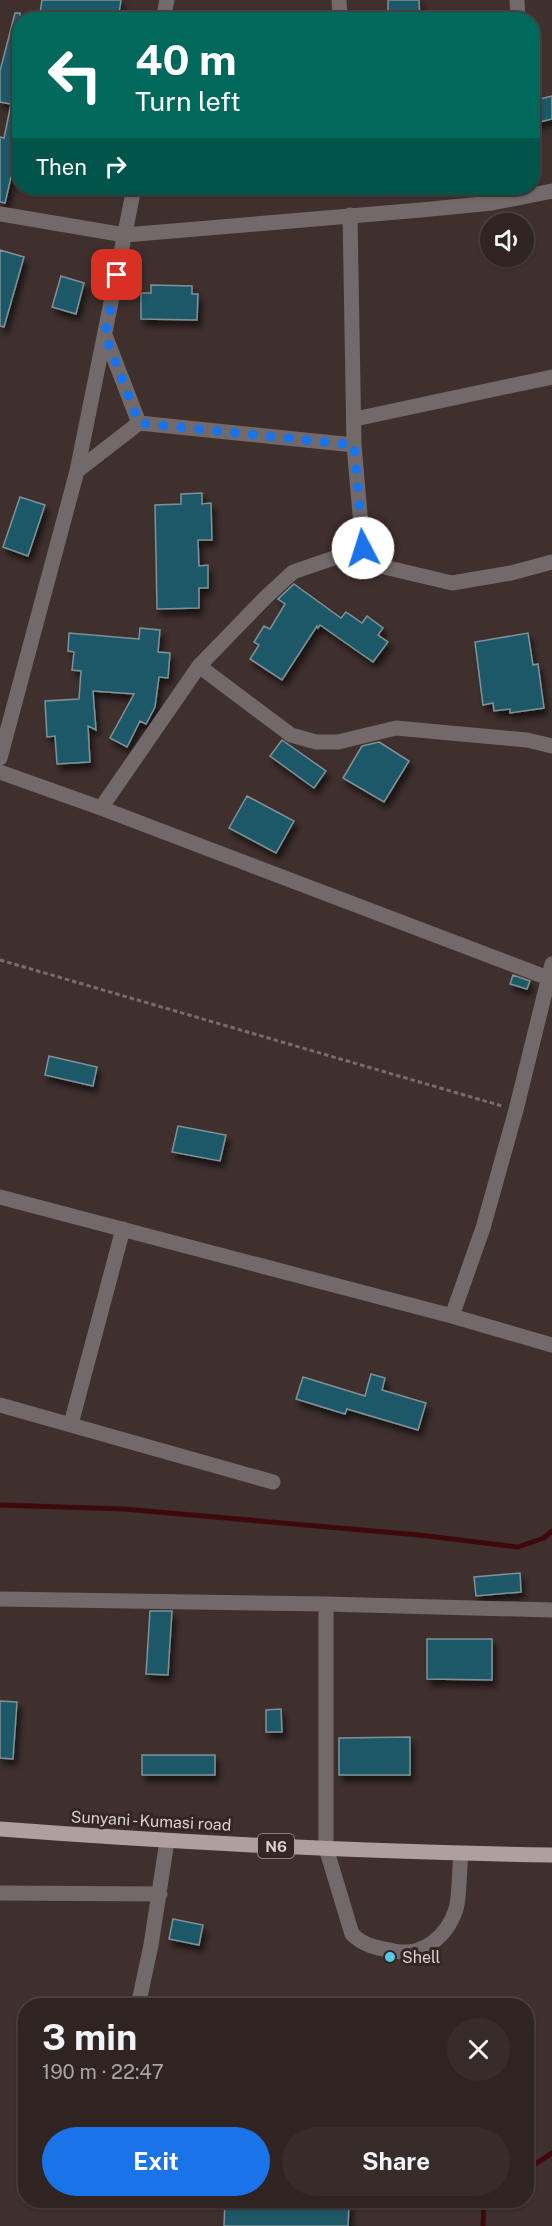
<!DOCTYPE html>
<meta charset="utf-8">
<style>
body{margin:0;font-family:"Public Sans",sans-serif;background:#372c2a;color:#f1f3f6;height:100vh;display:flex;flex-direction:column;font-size:22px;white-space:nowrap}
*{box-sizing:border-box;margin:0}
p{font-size:20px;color:#a7a4a5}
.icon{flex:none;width:33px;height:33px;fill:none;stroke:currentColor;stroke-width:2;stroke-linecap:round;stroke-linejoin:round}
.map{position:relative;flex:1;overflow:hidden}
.drawer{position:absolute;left:18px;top:1998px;width:516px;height:210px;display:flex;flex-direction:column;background:#2f2422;border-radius:24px;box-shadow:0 2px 4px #0004,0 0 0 2px #4a4140}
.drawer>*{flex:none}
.guide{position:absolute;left:12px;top:12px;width:528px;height:183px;border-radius:24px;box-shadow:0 2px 4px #0004,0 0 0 2px #4a4140;background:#00695c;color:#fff;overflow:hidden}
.buttons{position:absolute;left:480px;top:213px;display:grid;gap:12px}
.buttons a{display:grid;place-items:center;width:54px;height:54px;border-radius:50%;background:#2f2422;box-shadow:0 2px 4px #0004,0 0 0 2px #4a4140;font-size:30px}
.pin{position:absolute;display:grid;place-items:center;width:51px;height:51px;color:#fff;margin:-26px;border-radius:12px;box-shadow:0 3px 9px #0006}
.me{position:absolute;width:66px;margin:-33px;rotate:355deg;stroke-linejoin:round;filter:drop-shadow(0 0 4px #0008)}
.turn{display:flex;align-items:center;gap:21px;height:126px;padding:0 24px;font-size:27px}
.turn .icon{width:78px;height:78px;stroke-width:2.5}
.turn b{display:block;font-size:42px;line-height:51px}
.then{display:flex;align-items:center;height:57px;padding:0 24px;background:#0003;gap:12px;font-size:22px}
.round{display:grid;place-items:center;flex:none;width:63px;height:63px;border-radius:32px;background:#372c2a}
.head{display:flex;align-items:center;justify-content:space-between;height:102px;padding:0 24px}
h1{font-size:36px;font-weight:700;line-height:45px}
.button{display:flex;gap:12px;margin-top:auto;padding:12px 24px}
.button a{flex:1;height:69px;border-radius:36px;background:#1a73e8;color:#fff;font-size:24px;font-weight:700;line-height:69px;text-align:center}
.button a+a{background:#372c2a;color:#f1f3f6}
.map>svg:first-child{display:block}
</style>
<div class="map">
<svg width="552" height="2226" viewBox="0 0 552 2226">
<defs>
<filter id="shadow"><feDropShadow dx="3.5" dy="6" stdDeviation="3" flood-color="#0009"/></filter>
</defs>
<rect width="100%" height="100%" fill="#3f302e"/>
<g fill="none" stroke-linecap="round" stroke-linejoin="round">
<path stroke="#3d090c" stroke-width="5" d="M0,1505L124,1509L419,1535L518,1547L544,1538L552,1531
M526,2170L552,2153
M483,2226L484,2200"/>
</g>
<path fill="#1f5968" stroke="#7f9196" stroke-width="1.5" filter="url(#shadow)" d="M42,0H121L118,20H39Z
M388,0H419L420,20H388Z
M15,13H20V174L12,173L5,203L0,202V137L4,138L11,104L0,102V71Z
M552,96V119L536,123L532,101Z
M0,250L24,257L4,327L0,326Z
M61,276L84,283L76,314L52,307Z
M151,285L192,286V294H198L197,320L141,319V293H151Z
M202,493V504L211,503L212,540H198L199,566L208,565V588H199V608L157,609L155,505L181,504V494Z
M20,497L45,505L28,556L3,547Z
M294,584L341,618L346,612L362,623L367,616L383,628L378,635L388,642L373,662L320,625L318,628L317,626L282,680L250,659L259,645L254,642L264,626L270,629L285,604L278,599Z
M140,628L160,630L158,652L170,653L168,678L159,677L155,707L146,724L140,721L127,747L110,738L134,694L93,691L96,730L88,726L90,762L57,764L55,736L47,737L45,701L79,699L81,671L72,670L74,652L68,651L69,633L139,639Z
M528,633L533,665L538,664L544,708L510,713V709L494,711L493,703L483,705L475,642Z
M282,740L326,771L314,788L270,756Z
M379,742L409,761L384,802L343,778L362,746Z
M247,796L294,821L276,853L229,828Z
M513,975L530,981L527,989L510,984Z
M49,1056L97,1067L93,1086L45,1075Z
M178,1126L226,1135L220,1161L172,1152Z
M371,1374L385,1378L382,1390L426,1403L418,1430L347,1409L345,1414L296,1399L303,1377L365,1396Z
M520,1573L521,1592L476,1596L474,1577Z
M150,1611H172L168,1675L146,1674Z
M427,1639H492V1680L427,1679Z
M0,1701L17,1702L13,1759L0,1758Z
M281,1709L282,1732H266V1710Z
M410,1737V1775H339V1738Z
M142,1755H215V1775H142Z
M173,1919L203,1925L199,1945L169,1939Z
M225,2200H334V2204H349L348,2226H224Z"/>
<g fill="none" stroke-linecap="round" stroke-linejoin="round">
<path stroke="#786c6a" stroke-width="3" stroke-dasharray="4.5 3" stroke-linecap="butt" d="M0,960L502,1106"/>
<path stroke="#726a6a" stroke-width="15" d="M339,0L340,20
M517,0L518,20
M163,20L167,0
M0,214L125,235L421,210L492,203L552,191
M350,215L354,445L363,548L376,565L452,583L511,573L552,562
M105,335L139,423
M355,419L552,377
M77,471L139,423L354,445
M199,666L291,735L316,742H338L396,728L527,740L552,746
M0,758L77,471L134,188
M0,772L101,808L548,978
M101,808L199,666L266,597L293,572L363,548
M0,1197L452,1316L552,1345
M452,1316L483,1228L516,1110L552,964
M0,1405L273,1482
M71,1424L123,1229
M0,1599L326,1604L552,1610
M326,1604V1848L352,1934C364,1946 377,1948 394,1951C422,1957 447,1937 456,1909C460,1894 459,1870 461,1854
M0,1893L160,1894
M138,2006L151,1945L167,1841"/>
<path stroke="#af9f9e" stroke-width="15" d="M0,1829C184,1843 368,1852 552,1855"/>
</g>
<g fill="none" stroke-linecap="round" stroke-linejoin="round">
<path stroke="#1a73e8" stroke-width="10" stroke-dasharray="0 18" d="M117,275L105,335L139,423L354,445L363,548"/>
</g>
<circle fill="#5ac8e6" stroke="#342625" stroke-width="2" cx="390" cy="1957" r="6"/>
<g text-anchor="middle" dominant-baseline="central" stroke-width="6" stroke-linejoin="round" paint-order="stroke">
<rect fill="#342625" stroke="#a89d9c" stroke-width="1.5" x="258" y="1834" width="36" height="24" rx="4.5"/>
<g font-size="15" font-weight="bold" fill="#d9d0cf">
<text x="276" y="1846">N6</text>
</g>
<g font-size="16" fill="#d9d0cf" stroke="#342625">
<text transform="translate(151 1821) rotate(3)">Sunyani - Kumasi road</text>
</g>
<g font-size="16" fill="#d9d0cf" stroke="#342625" text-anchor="start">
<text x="402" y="1957">Shell</text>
</g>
</g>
</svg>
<div class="buttons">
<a><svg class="icon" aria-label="sound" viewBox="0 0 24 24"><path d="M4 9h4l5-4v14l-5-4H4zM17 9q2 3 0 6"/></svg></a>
</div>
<div class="pin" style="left:117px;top:275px;background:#d93025"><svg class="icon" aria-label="arrive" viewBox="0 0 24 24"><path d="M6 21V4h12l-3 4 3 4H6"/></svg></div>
<svg class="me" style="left:363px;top:548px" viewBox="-20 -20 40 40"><circle r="19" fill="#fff"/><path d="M0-13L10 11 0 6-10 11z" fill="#1a73e8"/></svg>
<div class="guide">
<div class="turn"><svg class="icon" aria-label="left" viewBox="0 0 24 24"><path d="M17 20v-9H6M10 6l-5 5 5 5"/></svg><div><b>40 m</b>Turn left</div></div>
<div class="then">Then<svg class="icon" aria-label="right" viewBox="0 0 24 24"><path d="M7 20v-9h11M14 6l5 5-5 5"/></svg></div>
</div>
<section class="drawer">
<div class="head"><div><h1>3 min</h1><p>190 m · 22:47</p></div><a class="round"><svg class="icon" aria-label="close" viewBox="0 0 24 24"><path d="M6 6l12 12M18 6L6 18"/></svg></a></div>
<div class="button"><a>Exit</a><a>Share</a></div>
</section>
</div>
